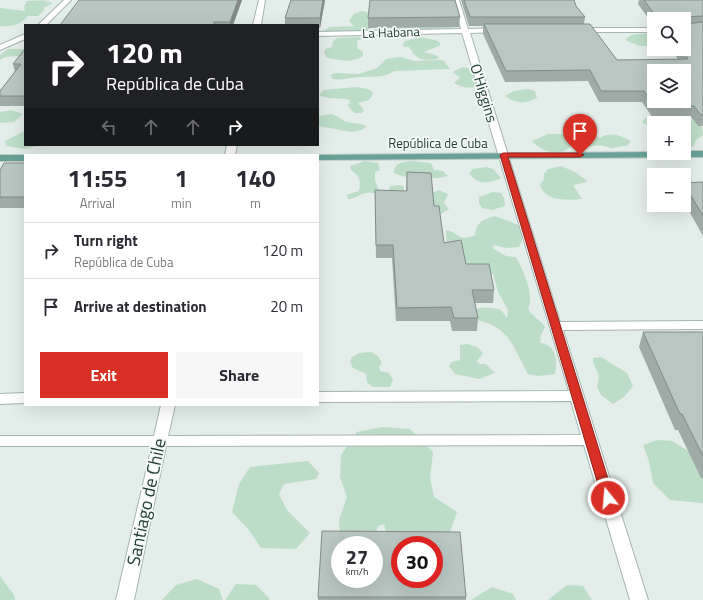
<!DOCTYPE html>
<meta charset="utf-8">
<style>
body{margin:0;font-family:"Titillium Web",sans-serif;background:#f7f7f7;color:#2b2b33;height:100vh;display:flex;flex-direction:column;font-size:15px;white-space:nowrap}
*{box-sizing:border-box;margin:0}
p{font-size:13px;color:#7c7c81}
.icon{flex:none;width:22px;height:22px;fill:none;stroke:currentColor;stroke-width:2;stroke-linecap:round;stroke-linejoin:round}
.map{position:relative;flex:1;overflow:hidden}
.drawer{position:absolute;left:24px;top:154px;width:295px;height:252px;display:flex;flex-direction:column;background:#fff;border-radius:0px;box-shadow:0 4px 16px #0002}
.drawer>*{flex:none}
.top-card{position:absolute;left:24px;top:24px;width:295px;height:122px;border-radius:0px;box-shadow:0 4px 16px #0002;background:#202124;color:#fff;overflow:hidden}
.controls{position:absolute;left:647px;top:12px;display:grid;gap:8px}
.controls a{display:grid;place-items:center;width:44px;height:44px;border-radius:0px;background:#fff;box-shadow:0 4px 16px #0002;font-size:20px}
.speed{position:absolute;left:331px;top:536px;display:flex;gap:8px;font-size:20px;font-weight:700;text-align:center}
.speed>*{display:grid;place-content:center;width:52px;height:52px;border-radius:50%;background:#fff;box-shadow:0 4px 16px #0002;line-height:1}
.speed small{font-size:10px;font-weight:400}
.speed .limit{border:6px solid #d22;background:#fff;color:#111}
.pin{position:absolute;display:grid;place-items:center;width:34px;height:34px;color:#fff;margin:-41px -17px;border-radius:50% 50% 50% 0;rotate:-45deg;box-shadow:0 0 4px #0007}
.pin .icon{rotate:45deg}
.me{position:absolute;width:44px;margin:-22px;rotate:343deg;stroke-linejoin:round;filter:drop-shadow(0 0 3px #0008)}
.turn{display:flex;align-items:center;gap:14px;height:84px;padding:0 16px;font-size:18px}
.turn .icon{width:52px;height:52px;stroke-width:2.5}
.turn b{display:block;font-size:28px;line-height:34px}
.lanes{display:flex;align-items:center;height:38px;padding:0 16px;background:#0003;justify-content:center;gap:20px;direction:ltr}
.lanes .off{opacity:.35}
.eta{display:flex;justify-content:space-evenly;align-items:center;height:68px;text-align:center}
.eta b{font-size:24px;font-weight:700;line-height:28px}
.cta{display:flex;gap:8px;margin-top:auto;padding:8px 16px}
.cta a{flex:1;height:46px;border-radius:0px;background:#d93025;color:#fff;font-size:16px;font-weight:700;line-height:46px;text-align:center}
.cta a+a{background:#f7f7f7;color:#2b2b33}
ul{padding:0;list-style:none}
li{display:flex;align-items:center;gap:12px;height:56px;padding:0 16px;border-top:1px solid #e1e1e2}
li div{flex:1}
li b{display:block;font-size:15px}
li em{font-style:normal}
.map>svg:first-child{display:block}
</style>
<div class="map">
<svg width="703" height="600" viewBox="0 0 703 600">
<rect width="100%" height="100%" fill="#e3ede9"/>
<path fill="#bdddc8" d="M50,0L43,1L53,3L43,8L45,9L38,16H28C20,25 12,27 0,26V8L25,11L24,7L27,1Z
M457,0L461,27L398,31L392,28Z
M362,11L377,15C376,18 375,24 373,26C363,39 334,35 321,32L330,27L354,26L349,21L354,14Z
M649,33L654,35V46H640L627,41L626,39L631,35Z
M359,37L362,39L357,41L358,49L363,52V56C352,63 338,61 326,57L324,52L326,49L332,47L333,41L337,38Z
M421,37L438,41L441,45L424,52L433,54L439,57L437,59C421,61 417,60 409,47L402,46L405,41Z
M8,49H25L21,56L5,57L0,60V55Z
M401,57L414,61L443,60L450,69L394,71C382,80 366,75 351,78C344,79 340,80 333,79L330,75L336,73L359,74L377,68L386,59Z
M463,67L475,70V78L478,81V85C471,90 461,87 454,83L460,77L453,73L454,71Z
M357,87L368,89L373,92C372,101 366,101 358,103L364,110L362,113H354L348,106L350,100C340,97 327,100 319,95L324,90Z
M528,89L535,91L537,98C525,104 517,104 505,96L514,91Z
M11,110L23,114L14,122L0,123V112Z
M332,114C337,116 340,118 344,121C348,123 361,123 367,126L362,130L351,132L318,126V116Z
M657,115C678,115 686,112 702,127L703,135L695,141L694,146L684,151V123H654V130L642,122L646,117Z
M25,129V145H41L25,149L6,146L5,141L23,132Z
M548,134H568L576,137L592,134L600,138C612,131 620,136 631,141L627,146L611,148L600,145L586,147L572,145C562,158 541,152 532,141Z
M365,161L378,163L380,170L375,172V181L380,193C374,194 371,192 366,193C359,194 356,199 348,199L347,195L359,191C361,181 360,176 351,170L350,166Z
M410,161L431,163L434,170L443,171L448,176C433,180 408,180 394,173C394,163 401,163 410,161Z
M561,166L575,172L586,180L587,182L573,185L582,199C566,200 546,202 540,185L544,179V174L548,169Z
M486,167L493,169L501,178C489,184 477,185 469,173L473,169Z
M398,185L404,186V193L429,194L439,190L448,194L444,203L449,209L441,214L430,215L388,193L390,186Z
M493,192L501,193L504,198L505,206L492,210L482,208L479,203V197Z
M495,216L518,225L523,238L519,247L506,248L494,245L492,248L506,256L516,257C523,270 535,295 528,309C533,317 540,320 545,327L541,335L540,343C556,344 558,361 555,374L538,376L528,374C513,348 510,326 476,320L472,312C481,305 491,308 501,310L507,318L508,310L498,292L493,274C467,269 444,260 446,230C461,233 458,243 475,235C477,221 483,220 495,216Z
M467,344L477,347L483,353L477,361L479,364H486L495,373L479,379L455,374L449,366L452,362L460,360V345Z
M371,352L378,356L382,363L379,367L380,371L389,373L393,380L390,387H373L367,382L366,374L353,368L350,362L352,357L359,353Z
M601,357L627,373L633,386L624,397L613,404L601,395L597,387L599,376L593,362V358Z
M382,427L410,429L433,452L430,478L434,497L457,512L449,535L400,545L388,542L384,524L378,526L374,539L340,538L339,520L347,497L340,477L341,455L357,432Z
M657,440L672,441L695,455L703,466V503L670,500L653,483L649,461L643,445Z
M308,461L319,473L316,479L284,484L279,494L287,510L310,533L296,549L261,548L249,530L232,512L239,484L250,467Z
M0,576L14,595L15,600H0Z
M197,579L219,589L223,600H162L176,585Z
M236,584L256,585L269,598V600H225Z
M567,585L583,586L592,600H548Z
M492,587L513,594L516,600H471Z"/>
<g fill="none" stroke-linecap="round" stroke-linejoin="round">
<defs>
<path id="minor" d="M64,0H71L46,25H38Z
M259,0H265L261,25H253Z
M453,0H459L468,29L499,28L503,30L499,32L470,33L560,322L703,321V329L563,330L648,600H630L584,445L166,446L134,600H116L152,446H0V436H154L161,405H175L168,436L581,435L571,401L318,402V392L569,391L462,33L318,36V32L461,29Z
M576,28H654V32H579L575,30Z
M25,34V39L0,50V45Z
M227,145H237L235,155H225Z
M25,393V403L0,404V394Z"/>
<path id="major" d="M684,151H703V157L318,160V155H315L654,152V153H684Z
M0,155H25V161H0Z"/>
</defs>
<use href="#minor" stroke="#a6b5b0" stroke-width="2"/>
<use href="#major" stroke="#c1c9c7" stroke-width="2"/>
<use href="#minor" fill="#fff" fill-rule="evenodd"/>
<use href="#major" fill="#69a197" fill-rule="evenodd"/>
</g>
<path fill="#9faba7" d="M242,0L233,25H60Z
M291,0H325L320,28H318V25H285V18Z
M461,0H574L576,6L585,17L584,24L617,60L678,59L671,49H684V19H654V26L638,4L639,0H703V126H698L691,117L653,118L642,102H599L588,81L505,82L483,34V26H469Z
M460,17L459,27L368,28V18Z
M25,49V106H0V91L15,72L13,64Z
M25,163V208H0V170Z
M407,172L434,206L444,243L494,290L493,303H475L478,318L477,331H452L450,321H396L392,258H376L375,190L406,191Z
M703,182V236L684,202V183Z
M643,332H703V478H701L678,430H675L639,347Z
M318,597H466V600H318Z"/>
<path fill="#828b88" d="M238,0H242L233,25H230V22Z
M323,0H325L320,28V18Z"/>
<path fill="#b9c7c2" stroke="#828b88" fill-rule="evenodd" d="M79,0H238L230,22H214V25H60Z
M291,0H323L320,18H285Z
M370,0H455L460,17L368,18Z
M464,0H574L576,6L585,17H470Z
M644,0H703V16L685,17L686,24L703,22V115H701L694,106L655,107L644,91H601L590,70L506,71L484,24H590L617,60L688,59L681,49H684V19H658ZM654,71H684V101H654Z
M25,49V96H0V91L21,64H13Z
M4,163H25V197H0V170Z
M407,172L431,173L434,206H439L444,243L461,240L466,264H489L494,290H472L478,318H454L451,307L397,308L393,245H376L375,190L407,191Z
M703,182V216L684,184V183Z
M643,332H703V456L682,414H680Z
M322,531L460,532L466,597H318ZM340,545H374V579H340ZM400,545H434V579H400Z"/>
<path fill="#d93025" stroke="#8d1f18" d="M503,153H580L584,155L580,157H508L614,498L612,501H604L602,498L500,155Z"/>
<g text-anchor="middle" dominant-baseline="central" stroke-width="3.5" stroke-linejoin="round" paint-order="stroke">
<g font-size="13" fill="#233e38" stroke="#f4f9f7">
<text transform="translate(391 32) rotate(-2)">La Habana</text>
<text x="438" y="143">República de Cuba</text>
</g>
<g font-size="15" fill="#233e38" stroke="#f4f9f7">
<text transform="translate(484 93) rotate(73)">O'Higgins</text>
</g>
<g font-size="18" fill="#233e38" stroke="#f4f9f7">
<text transform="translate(146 502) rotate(-78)">Santiago de Chile</text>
</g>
</g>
</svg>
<div class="controls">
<a><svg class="icon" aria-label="search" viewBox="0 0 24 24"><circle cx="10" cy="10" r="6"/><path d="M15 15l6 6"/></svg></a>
<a><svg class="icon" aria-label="layers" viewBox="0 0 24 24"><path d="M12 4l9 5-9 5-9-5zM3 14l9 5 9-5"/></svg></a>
<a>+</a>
<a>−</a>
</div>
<div class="speed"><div>27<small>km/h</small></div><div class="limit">30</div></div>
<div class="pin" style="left:580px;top:155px;background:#d93025"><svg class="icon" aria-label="arrive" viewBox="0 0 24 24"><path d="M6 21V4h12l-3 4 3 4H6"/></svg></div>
<svg class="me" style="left:608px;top:498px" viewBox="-20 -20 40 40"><circle r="17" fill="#d93025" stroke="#fff" stroke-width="3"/><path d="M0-11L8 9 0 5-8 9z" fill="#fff"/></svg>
<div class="top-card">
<div class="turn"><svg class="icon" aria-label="right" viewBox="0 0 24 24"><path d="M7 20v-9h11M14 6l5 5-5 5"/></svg><div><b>120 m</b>República de Cuba</div></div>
<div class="lanes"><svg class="icon off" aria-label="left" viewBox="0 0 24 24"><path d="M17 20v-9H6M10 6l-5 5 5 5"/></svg><svg class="icon off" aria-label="ahead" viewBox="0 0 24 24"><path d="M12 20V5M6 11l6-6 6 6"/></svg><svg class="icon off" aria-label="ahead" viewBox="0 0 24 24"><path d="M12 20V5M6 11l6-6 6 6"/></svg><svg class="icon" aria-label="right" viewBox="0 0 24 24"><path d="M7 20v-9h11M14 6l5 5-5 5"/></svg></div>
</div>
<section class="drawer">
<div class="eta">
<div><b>11:55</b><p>Arrival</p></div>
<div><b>1</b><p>min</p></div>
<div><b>140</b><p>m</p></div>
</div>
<ul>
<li><svg class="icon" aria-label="right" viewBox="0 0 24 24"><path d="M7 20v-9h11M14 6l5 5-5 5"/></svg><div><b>Turn right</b><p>República de Cuba</p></div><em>120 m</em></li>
<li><svg class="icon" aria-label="arrive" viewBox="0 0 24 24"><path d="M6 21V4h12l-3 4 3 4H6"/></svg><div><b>Arrive at destination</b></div><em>20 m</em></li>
</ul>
<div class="cta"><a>Exit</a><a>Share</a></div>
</section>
</div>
